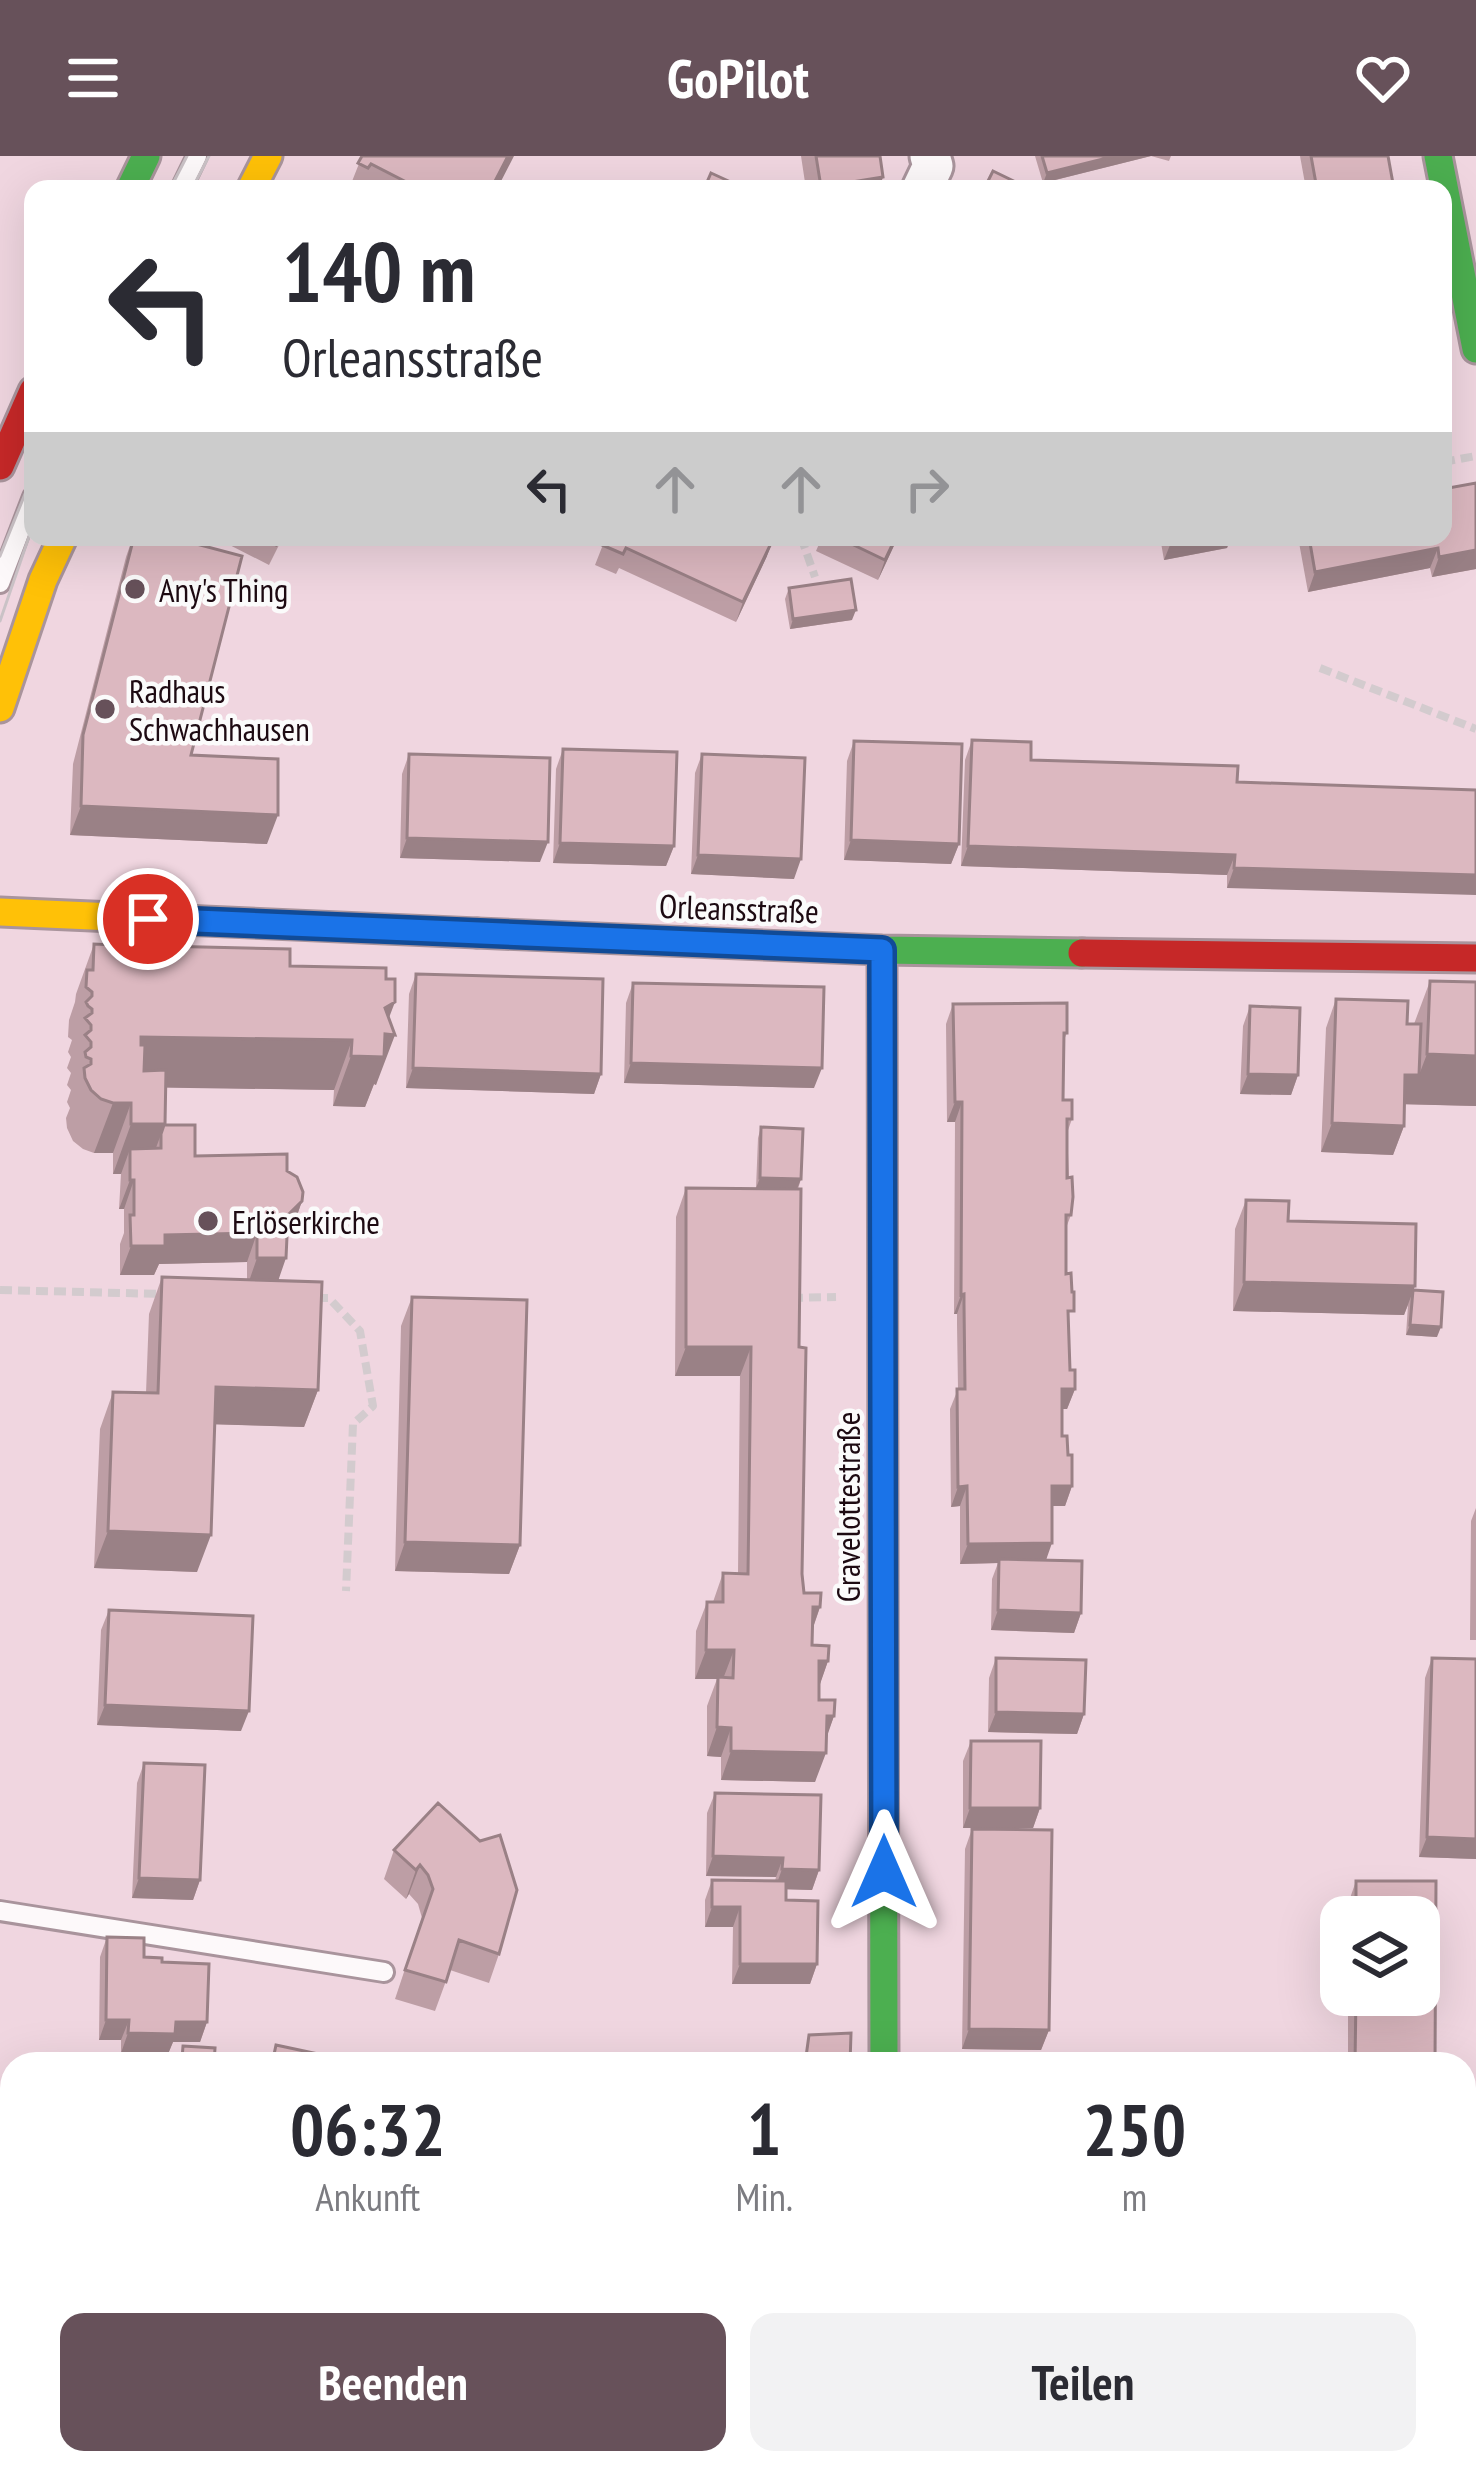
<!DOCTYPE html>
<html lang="de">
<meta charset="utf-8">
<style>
body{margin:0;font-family:"PT Sans Narrow",sans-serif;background:#f2f2f3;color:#2b2b33;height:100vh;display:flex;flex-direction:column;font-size:45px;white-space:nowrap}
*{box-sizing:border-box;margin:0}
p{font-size:39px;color:#7c7c81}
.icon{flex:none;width:66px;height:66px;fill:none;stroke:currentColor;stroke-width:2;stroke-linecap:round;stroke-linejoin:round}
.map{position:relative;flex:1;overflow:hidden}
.drawer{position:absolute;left:0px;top:1896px;width:1476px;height:423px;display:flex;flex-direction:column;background:#fff;border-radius:36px 36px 0 0;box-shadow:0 12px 48px #0002}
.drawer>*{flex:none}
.hud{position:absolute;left:24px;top:24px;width:1428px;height:366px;border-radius:24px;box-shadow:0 12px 48px #0002;background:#fff;color:#2b2b33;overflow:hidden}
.fabs{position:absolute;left:1320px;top:1740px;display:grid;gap:24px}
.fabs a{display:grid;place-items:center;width:120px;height:120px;border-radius:24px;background:#fff;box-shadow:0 12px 48px #0002;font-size:60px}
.pin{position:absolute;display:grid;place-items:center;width:102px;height:102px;color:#fff;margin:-51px;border:6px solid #fff;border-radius:50%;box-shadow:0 3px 12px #0007}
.me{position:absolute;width:132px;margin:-66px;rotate:0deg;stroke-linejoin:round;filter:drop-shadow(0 0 9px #0008)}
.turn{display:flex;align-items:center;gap:42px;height:252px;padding:0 60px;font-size:54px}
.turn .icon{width:156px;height:156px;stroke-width:2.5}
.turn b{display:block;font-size:84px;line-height:102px}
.lanes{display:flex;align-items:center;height:114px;padding:0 60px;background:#0003;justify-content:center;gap:60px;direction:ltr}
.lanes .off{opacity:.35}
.eta{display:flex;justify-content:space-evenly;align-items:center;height:204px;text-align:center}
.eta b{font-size:72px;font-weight:800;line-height:84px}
.primary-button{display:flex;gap:24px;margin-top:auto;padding:24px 60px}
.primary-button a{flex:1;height:138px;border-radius:24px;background:#67515a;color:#fff;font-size:48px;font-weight:800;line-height:138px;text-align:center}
.primary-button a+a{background:#f2f2f3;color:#2b2b33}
header{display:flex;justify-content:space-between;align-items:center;height:156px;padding:0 60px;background:#67515a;color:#fff;font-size:54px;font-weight:800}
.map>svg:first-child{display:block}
</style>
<header><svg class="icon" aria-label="menu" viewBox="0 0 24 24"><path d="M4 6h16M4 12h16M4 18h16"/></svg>GoPilot<svg class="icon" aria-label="heart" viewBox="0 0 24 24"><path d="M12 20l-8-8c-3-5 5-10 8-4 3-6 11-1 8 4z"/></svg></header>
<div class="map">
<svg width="1476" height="2318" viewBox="0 0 1476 2318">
<rect width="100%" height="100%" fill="#f0d6e0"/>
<path fill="#e9baa8" d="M1112,2307H1416L1414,2318H1163Z"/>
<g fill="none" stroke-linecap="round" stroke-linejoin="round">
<defs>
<path id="lane" d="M181,33L197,0
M0,427L33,341
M0,1755L384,1816"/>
<path id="street" d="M922,33L933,10L930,0
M0,2059L12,2061
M1464,2160L1476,2097
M997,2307L1017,2318
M956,2318L959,2307
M1434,2318L1436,2307"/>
<path id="fast" d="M1438,0L1476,193
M130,33L146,0
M477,777L882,794L1082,797
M882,794L884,1908"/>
<path id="slow" d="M251,33L268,0
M0,552L43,424L63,381
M0,756L477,777"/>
<path id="jam" d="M0,310L33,235
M1082,797L1476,802"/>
</defs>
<use href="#lane" stroke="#a9949c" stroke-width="24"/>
<use href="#street" stroke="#a9949c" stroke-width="45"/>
<use href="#fast" stroke="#a9949c" stroke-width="33"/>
<use href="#slow" stroke="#a9949c" stroke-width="33"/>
<use href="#jam" stroke="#a9949c" stroke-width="33"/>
<path stroke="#d3cbce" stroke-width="8" stroke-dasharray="12 6" stroke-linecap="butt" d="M1443,306L1476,300
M801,381L815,421
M1320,512L1476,573
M0,1134L163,1138
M316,1142H329L360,1175L373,1250L353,1268L346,1435
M791,1142L836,1141"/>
<use href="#lane" stroke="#fdf9fa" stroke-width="18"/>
<use href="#street" stroke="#fdf9fa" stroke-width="39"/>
<use href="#fast" stroke="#4caf50" stroke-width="27"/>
<use href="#slow" stroke="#ffc107" stroke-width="27"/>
<use href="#jam" stroke="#c62828" stroke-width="27"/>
<path stroke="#cac2c6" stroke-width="3" d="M170,33L187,0
M192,33L209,0
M0,400L33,318
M0,465L33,369"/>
</g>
<path fill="#bd9ea5" d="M362,0L497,33H349Z
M801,0H880L879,33H806Z
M1035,0H1171L1169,5L1151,0L1043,27Z
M1300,0H1388L1394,33H1306Z
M1476,327V413L1432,421L1430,412L1308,436L1298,381H1443Z
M133,381L191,599L267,688L70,679L73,608L126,401Z
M214,381H283L269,409Z
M606,381L767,400L736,466L619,412L616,418L595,409Z
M822,381H898L878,424L816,395Z
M1160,381H1231L1227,392L1164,404Z
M789,432L852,464L790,473L785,443Z
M972,584L1031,604L1237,626L1476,634L1227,732V719L961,710L965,604Z
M854,585L959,688L951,708L844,704L847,605Z
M563,593L674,690L666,710L553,707L556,613Z
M409,598L540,706L400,702L402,618Z
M702,598L794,723L691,718L695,617Z
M94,788L160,790L386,823L389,862L376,929L374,928L365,951L333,950L334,934L166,931L164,970L195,1000L287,1015L302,1045L292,1074L287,1078L278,1125L318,1234L304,1271L215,1268L197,1416L94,1412L100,1273L113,1236L146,1237L149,1158L162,1121L247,1124V1106L159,1108L154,1119H120V1088L124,1077V1053H119L121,1018H113V997H94L83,993L73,985L67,972L66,962L70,952L67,946L71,934L67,929L71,917L67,912L71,901L68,896L72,884L68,881L69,864L75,846L76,838Z
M416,818L601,918L594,938L406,932L409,838Z
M1430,825L1476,950L1404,948V970L1393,999L1321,996L1326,872L1336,843L1407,868H1414Z
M633,827L814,932L624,927L626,847Z
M953,848L1067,877L1063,886V944L1072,963L1067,977L1071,1059L1066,1072V1118L1070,1214L1075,1233L1067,1253H1062V1280L1068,1299L1072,1330L1065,1350H1052L1046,1404L1081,1457L1074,1477L991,1474L992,1423L998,1407L960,1408V1350L951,1351L950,1253L958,1233L957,1168V1158H954L955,966H947L946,868Z
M1250,850L1298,919L1291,939L1240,938L1243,870Z
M761,971L801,1023L798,1033L802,1418L804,1437L820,1451L813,1472L812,1489L828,1505L819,1530V1544L834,1560L826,1581L815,1626L721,1624V1601L707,1600V1550L717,1523H695L696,1475L707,1446H713L723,1417L738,1418L740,1220H675L676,1061L686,1032H756L758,982Z
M1246,1044L1415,1130L1413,1134L1437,1181L1406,1179L1408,1149L1404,1159L1233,1155L1235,1073Z
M412,1141L520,1389L509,1418L395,1415L401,1170Z
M1476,1352V1484H1470L1471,1365Z
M109,1454L241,1575L97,1569L101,1474Z
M996,1502L1084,1558L1077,1578L988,1576L989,1522Z
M1432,1502L1476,1703L1419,1701L1425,1522Z
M971,1585L1040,1652L1033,1672H963V1605Z
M144,1607L200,1724L193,1744L132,1742L137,1627Z
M715,1637L819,1714L812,1734L786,1733V1744L817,1808L810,1828H732L733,1771H705V1744L712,1724L775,1725L776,1721L706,1720L707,1657Z
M438,1647L499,1798L489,1827L450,1814L435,1855L395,1843L422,1762L418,1748L409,1738L406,1743L384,1723L394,1694Z
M972,1673L1049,1874L1041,1894L962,1893L965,1693Z
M1356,1725H1436L1435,1908H1348V1839H1419V1761H1349V1745Z
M107,1781L144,1801L162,1806L207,1866L200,1886H173L168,1898L121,1897V1884H99L100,1801Z
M91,2307H189V2318H91Z
M468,2307H603L600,2318H521Z"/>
<path fill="#9a8186" d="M508,0H514L497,33H491Z
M1115,0H1151L1043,27L1047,17Z
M883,21L879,33H820L821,31Z
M774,381L767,400L736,466L743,446Z
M896,381H898L878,424L885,404Z
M1188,381H1231L1227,392L1164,404L1172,384Z
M1438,392L1430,412L1308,436L1315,416Z
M1476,394V413L1432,421L1439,401Z
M856,454L852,464L790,473L793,463Z
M81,650L278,659L267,688L70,679Z
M407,682L548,686L540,706L400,702Z
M851,684L959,688L951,708L844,704Z
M560,687L674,690L666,710L553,707Z
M968,690L1235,699L1227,719L961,710Z
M698,699L801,703L794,723L691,718Z
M1234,712L1476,719V739L1227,732Z
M395,846L376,896L385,878L395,879L376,929L374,928L365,951L333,950L351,900L385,852Z
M141,881L352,884L334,934L123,931Z
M1427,898L1476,900V950L1394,948L1405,919H1419Z
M631,907L822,912L814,932L624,927Z
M413,912L601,918L594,938L406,932Z
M1248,918L1298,919L1291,939L1240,938Z
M955,946H962L955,966H947Z
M113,947H131L113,997H94Z
M1332,967L1404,970L1393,999L1321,996Z
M131,968H165L146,1018L130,993L121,1018H113Z
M760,1022L801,1023L797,1033L756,1032Z
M130,1024H134L124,1053H119Z
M302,1045L292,1074L277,1088L288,1059Z
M257,1077L247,1106L159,1108L154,1119H120L131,1090L165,1079Z
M257,1102H286L276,1131H247Z
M1244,1126L1415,1130L1404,1159L1233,1155Z
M964,1138L957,1158H954L961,1139Z
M1410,1169L1441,1171L1437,1181L1406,1179Z
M686,1191H751L740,1220H675Z
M216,1231L318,1234L304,1271L202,1268Z
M1062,1233H1075L1067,1253H1055Z
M967,1330L960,1350L951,1351L958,1331Z
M1052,1330H1072L1065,1350H1045Z
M108,1375L211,1379L197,1416L94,1412Z
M405,1386L520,1389L509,1418L395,1415Z
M1052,1387L1045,1407L999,1403L998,1407L960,1408L968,1388Z
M813,1451H820L810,1480Z
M998,1454L1081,1457L1074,1477L991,1474Z
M706,1494H734L723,1523H695Z
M819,1505H828L818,1534Z
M105,1549L249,1555L241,1575L97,1569Z
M996,1556L1084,1558L1077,1578L988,1576Z
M827,1560H834L824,1589Z
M717,1571L731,1572L721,1601L707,1600Z
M731,1595L826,1597L815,1626L721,1624Z
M970,1652H1040L1033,1672H963Z
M1427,1681L1476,1683V1703L1419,1701Z
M713,1700L783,1702L776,1721L706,1720Z
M420,1709L409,1738L406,1743L416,1714Z
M782,1713L819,1714L812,1734L775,1733Z
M139,1722L200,1724L193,1744L132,1742Z
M712,1751H740L733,1771H705Z
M740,1808H817L810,1828H732Z
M106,1864H129L121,1884H99Z
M176,1866H207L200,1886H173L168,1898L121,1897L128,1877Z
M969,1873L1049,1874L1041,1894L962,1893Z"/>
<path fill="#dcb8c0" stroke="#9a8186" stroke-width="3" d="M362,0H508L491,33H420L371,8L368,12L358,7Z
M816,0H880L883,21L821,31Z
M1042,0H1115L1047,17Z
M1311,0H1388L1394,33H1317Z
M993,15L1030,33H984Z
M711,17L746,33H704Z
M1476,327V394L1439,401L1438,392L1315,416L1309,381H1443V333Z
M134,381H170L242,400L191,599L278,603V659L81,650L83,579Z
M261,381H280L276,389Z
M606,381H774L743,446L626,392L623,398L602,389Z
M837,381H896L885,404Z
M851,423L856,454L793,463L789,432Z
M972,584L1031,586V604L1238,610L1237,626L1476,634V719L1234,712L1235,699L968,690Z
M854,585L962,588L959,688L851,684Z
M563,593L677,596L674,690L560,687Z
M409,598L550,602L548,686L407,682Z
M702,598L805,602L801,703L698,699Z
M151,779L158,782L160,790L290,793V810L386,812V823H395V846L385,852L395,879L385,878L384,901L351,900L352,884L141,881V889H145L144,915L166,914L165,968H131V947H113L101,943L91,934L85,922L84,912L91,908V903L86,901L85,896L91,891V886L85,879L91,874V869L85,862L92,857V853L88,850L86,846L92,840V836L86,831L87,814H93L94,788L139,790L143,781Z
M416,818L603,823L601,918L413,912Z
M1430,825L1476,826V900L1427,898Z
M633,827L824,831L822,912L631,907Z
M1336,843L1408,845L1407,868H1421L1419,919H1405L1404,970L1332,967Z
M1067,847V877H1064L1063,944H1072V963H1067V1022L1072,1021L1073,1041L1071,1059H1066V1118L1071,1117L1072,1136H1074V1155H1068L1070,1214H1075V1233H1062V1280H1067L1068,1299H1072V1330H1052V1387L968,1388L967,1330L958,1331L957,1233H965L964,1148V1138L961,1139L962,946H955L953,848Z
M1250,850L1300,852L1298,919L1248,918Z
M164,969H195V1000L287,998V1015L297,1021L303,1036L302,1045L288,1059L286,1102H257V1077L165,1079V1090H131L130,1059H134V1024H130V993L161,992V978Z
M761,971L803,973L801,1023L760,1022Z
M686,1032L801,1033L799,1191L806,1192L802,1418L804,1437H821L820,1451H813L812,1489L829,1490L828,1505H819V1544H835L834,1560H827L826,1597L731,1595V1572L717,1571L718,1521L733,1522L734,1494H706L707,1446H723V1417L748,1418L751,1191H686Z
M1246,1044L1289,1045L1288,1065L1416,1068L1415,1130L1244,1126Z
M162,1121L322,1126L318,1234L216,1231L211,1379L108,1375L113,1236L158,1237Z
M1413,1134L1443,1136L1441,1171L1410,1169Z
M412,1141L527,1144L520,1389L405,1386Z
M999,1403L1082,1405L1081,1457L998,1454Z
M109,1454L253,1460L249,1555L105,1549Z
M996,1502L1086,1504L1084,1558L996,1556Z
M1432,1502L1476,1503V1683L1427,1681Z
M971,1585H1041L1040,1652H970Z
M144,1607L205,1609L200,1724L139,1722Z
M715,1637L821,1639L819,1714L782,1713L783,1702L713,1700Z
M438,1647L480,1685L500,1679L517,1734L499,1798L459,1784L446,1826L405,1814L433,1733L428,1719L420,1709L416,1714L394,1694Z
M972,1673L1052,1674L1049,1874L969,1873Z
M712,1724L786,1725V1744L818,1745L817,1808H740V1751H712Z
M1356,1725H1436L1435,1908H1355L1356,1839H1419V1761H1356Z
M107,1781L144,1782V1801L162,1802V1806L209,1808L207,1866H176L175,1878L128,1877L129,1864H106Z
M851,1877L850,1908H825L807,1905L805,1908L809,1879Z
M276,1889L365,1908H272Z
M183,1890L215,1892L214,1908H109L110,1900L182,1903Z
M971,1900H1053V1908H971Z
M104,2307H189V2318H103Z
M571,2307H603L602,2313Z
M636,2307H860L858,2318H633Z"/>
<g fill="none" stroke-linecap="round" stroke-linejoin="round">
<defs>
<path id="route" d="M148,763L882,794L884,1716"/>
</defs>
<use href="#route" stroke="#114b97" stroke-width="30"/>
<use href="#route" stroke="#1a73e8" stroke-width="21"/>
</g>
<g fill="#67515a" stroke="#fbfbfb" stroke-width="4.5">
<circle cx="135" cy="433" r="12"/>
<circle cx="105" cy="553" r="12"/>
<circle cx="208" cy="1065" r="12"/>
</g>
<g text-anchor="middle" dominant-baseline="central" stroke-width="9" stroke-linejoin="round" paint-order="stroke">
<g font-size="33" fill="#1d0a12" stroke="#fbfbfb" text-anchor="start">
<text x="159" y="433">Any's Thing</text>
<text x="129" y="534">Radhaus<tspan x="129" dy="38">Schwachhausen</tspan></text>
<text x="232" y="1065">Erlöserkirche</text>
</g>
<g font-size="33" fill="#1d0a12" stroke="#fbfbfb">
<text transform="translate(739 752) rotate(2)">Orleansstraße</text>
<text transform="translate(847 1351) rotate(-90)">Gravelottestraße</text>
</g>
</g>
</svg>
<div class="fabs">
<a><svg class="icon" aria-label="layers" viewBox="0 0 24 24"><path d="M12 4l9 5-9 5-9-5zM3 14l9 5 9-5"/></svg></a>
</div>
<div class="pin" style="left:148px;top:763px;background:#d93025"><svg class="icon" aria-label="arrive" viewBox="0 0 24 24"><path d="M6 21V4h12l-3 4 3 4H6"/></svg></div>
<svg class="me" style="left:884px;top:1716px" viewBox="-20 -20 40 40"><path d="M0-17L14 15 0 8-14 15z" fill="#1a73e8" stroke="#fff" stroke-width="4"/></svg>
<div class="hud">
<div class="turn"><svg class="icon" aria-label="left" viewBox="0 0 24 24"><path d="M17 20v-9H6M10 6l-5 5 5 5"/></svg><div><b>140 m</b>Orleansstraße</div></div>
<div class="lanes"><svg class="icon" aria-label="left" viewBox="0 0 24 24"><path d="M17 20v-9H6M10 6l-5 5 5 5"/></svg><svg class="icon off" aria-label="ahead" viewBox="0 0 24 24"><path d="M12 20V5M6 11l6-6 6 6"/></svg><svg class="icon off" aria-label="ahead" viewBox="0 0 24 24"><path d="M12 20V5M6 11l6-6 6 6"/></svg><svg class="icon off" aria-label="right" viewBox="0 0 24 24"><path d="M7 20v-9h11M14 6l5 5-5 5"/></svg></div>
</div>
<section class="drawer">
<div class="eta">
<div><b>06:32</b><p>Ankunft</p></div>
<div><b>1</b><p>Min.</p></div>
<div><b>250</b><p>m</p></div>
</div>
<div class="primary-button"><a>Beenden</a><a>Teilen</a></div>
</section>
</div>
